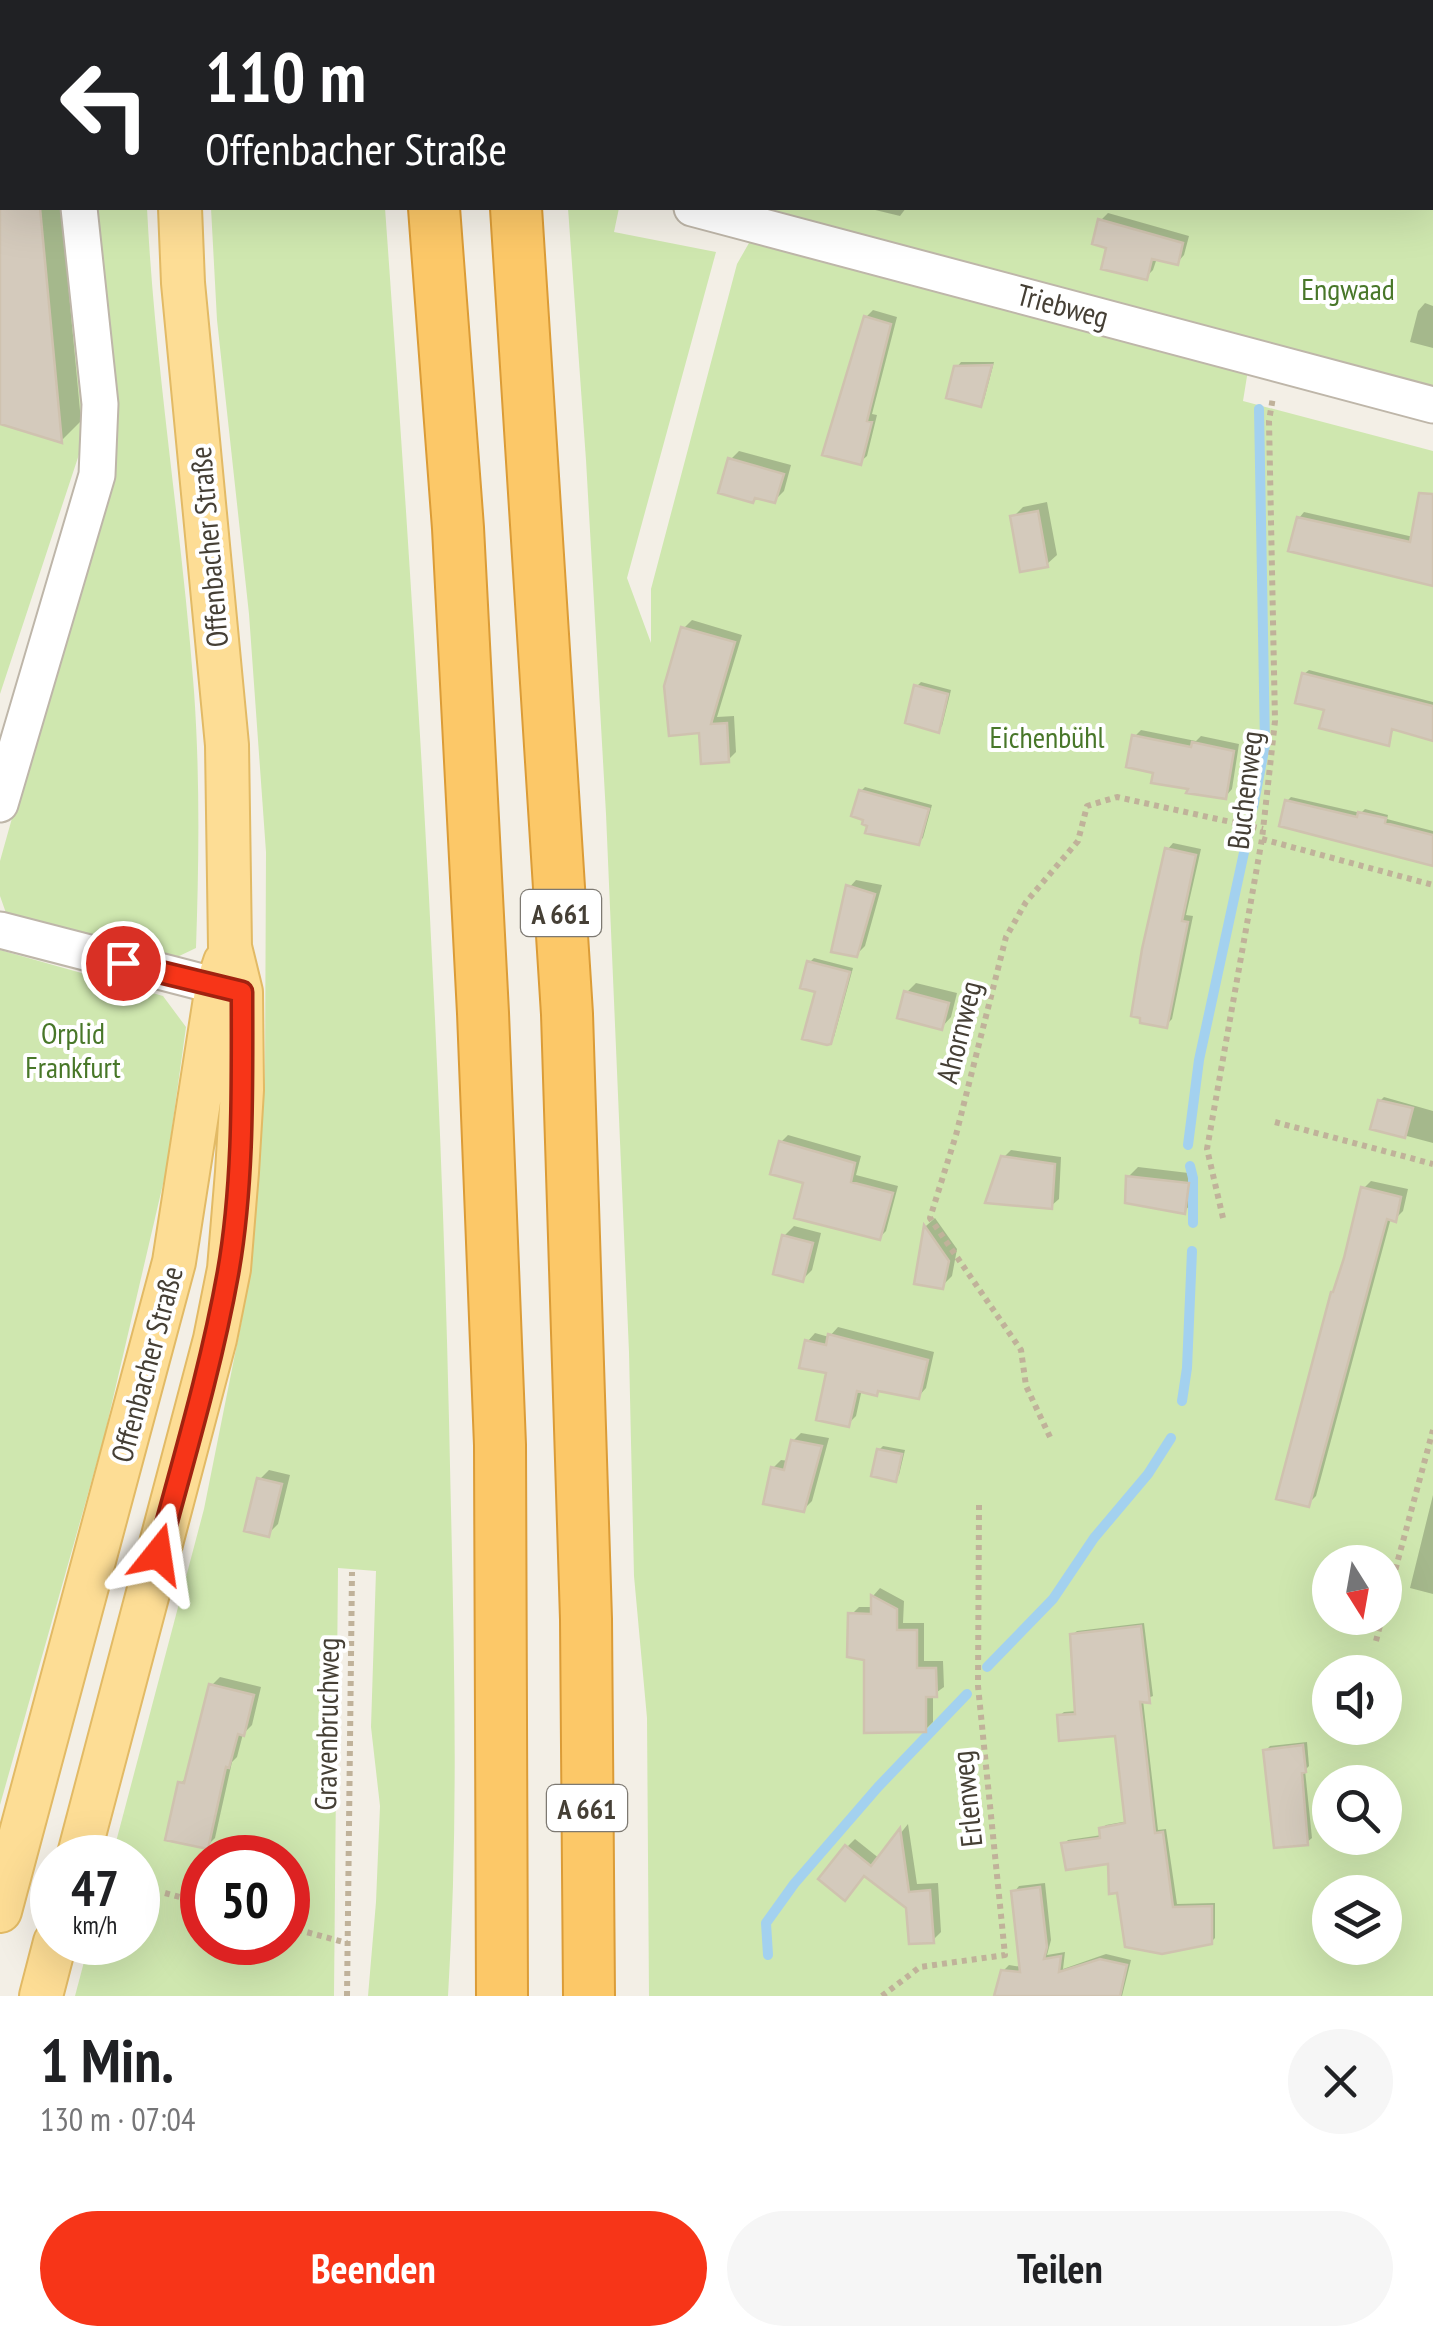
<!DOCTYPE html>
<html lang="de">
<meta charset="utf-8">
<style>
body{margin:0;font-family:"PT Sans Narrow",sans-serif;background:#f6f6f6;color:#202124;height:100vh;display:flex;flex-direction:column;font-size:38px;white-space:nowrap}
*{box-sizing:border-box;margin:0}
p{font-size:32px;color:#757577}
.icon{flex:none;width:55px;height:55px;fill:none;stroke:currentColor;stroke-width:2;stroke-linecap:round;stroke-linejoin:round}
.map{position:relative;height:1996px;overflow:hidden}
.side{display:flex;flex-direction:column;background:#fff;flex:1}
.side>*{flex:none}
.hud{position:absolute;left:0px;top:0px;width:1435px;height:210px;box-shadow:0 10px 40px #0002;background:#202124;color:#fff;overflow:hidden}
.needle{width:65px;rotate:169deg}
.buttons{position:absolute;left:1312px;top:1545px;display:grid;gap:20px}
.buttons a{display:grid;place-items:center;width:90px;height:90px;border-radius:50%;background:#fff;box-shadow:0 10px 40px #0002;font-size:50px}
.speed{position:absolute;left:30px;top:1835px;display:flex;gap:20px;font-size:50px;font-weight:700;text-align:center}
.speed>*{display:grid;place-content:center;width:130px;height:130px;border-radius:50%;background:#fff;box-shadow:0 10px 40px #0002;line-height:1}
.speed small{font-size:25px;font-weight:400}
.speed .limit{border:15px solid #d22;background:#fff;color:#111}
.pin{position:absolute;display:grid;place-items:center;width:85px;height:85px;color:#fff;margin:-42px;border:5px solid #fff;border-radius:50%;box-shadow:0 2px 10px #0007}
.me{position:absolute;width:110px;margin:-55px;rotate:15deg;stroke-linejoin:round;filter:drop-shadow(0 0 8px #0008)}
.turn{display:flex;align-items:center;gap:35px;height:210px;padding:0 40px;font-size:45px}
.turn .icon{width:130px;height:130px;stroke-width:2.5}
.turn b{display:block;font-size:70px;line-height:85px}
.round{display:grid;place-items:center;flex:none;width:105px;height:105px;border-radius:52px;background:#f6f6f6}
.summary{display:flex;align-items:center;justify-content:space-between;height:170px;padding:0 40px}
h1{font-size:60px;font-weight:700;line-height:75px}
.primary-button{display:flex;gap:20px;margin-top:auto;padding:20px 40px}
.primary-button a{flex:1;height:115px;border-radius:60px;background:#f73518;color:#fff;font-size:40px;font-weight:700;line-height:115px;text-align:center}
.primary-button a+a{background:#f6f6f6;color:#202124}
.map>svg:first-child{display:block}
</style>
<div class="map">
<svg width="1433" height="1996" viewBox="0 0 1433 1996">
<rect width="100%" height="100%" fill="#f3efe6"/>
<path fill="#cfe7af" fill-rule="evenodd" d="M625,0H1433V393L740,208H1432V2Z
M0,40L2,208H72L91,418L0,694Z
M90,208H147C155,369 182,529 194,691C200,776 199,862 196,948L175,958L6,913L0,896V861L112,461Z
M211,208H385C414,611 440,1016 449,1420C453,1613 460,1804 448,1996H368L376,1902L380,1806L371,1727L376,1571L338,1568L334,1996H75L89,1943L138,1942V1858L112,1857L204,1509L242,1319L265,1075L266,852L249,614L217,320ZM202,1858H288V1942H202Z
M568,208H619L614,232L716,252L627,578L651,643V589L737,264L749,243L757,240L1248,370L1243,401L1433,451V1996H649L647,1718L634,1576L629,1352L606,814L586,460ZM1330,1562H1385V1618H1330ZM1330,1672H1385V1728H1330ZM1330,1782H1385V1838H1330ZM1330,1892H1385V1948H1330Z
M0,950L163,996L186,1027L166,1171L104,1437L0,1805Z"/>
<path fill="#0003" d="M1204,0H1267V2Z
M0,48L2,208H61L81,421L61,441L0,422Z
M867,208H906L900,216Z
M1108,213L1189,236L1184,255L1177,263L1157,258L1153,270L1146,277L1109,246L1101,220Z
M1425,303L1433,306V348L1410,342L1418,311Z
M873,310L897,317L872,414L877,415L867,456L860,462L866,317Z
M961,362H994L984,400L980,404L957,367Z
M739,451L791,465L784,491L774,501L730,460Z
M1047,502L1057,555L1047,564L1013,517L1023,507Z
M1304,512L1431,541L1433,586L1299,518Z
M692,620L742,635L717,717L734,716L736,752L728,760L703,761L684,628Z
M1309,670L1433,702V738L1394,727L1388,743L1327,708L1304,674Z
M921,682L951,690L942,726L938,730L917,686Z
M1141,730L1196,741L1201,736L1239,744L1232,789L1226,796L1191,787L1156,771L1134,737Z
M865,787L932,805L923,838L918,842L870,824L861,791Z
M1291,797L1361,813L1365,809L1388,815L1387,819L1433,831V866L1282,824L1287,801Z
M1173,843L1201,849L1186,915L1193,916L1172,1019L1166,1025L1167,850Z
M856,880L882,885L865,946L856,955L847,890Z
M814,958L853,968L834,1037L829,1042L810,962Z
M916,983L957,993L951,1017L942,1027L906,993Z
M1384,1097L1433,1111V1143L1373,1127L1380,1101Z
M788,1135L861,1156L856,1175L898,1186L886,1231L879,1238L806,1182L781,1142Z
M1011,1150L1061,1157L1059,1199L1051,1206L1004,1157Z
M1138,1167L1197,1174L1194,1202L1184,1211L1128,1177Z
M1371,1181L1408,1189L1403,1211L1395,1219L1391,1218L1316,1496L1308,1504L1337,1288L1363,1189Z
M935,1218L957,1249L952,1276L942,1286L917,1282L926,1226Z
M794,1226L821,1233L812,1270L803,1279L784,1236Z
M838,1327L934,1352L926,1388L918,1397L880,1389H862L856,1416L848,1424L829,1371L807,1342L815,1333L829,1337Z
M801,1433L829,1438L812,1501L803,1510L773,1468L781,1460L789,1461L793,1441Z
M883,1446L905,1450L899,1475L895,1479L879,1450Z
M269,1470L290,1475L278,1524L268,1534L259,1480Z
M1433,1495V1594L1410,1588Z
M880,1588L904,1601L903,1623H924V1661H943L944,1687L933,1695V1722L925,1730L866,1658L851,1615L859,1607H873V1596Z
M1144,1623L1153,1696L1143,1700L1158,1830L1166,1829L1177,1904L1215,1903V1938L1211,1942L1119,1891L1110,1861L1064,1844L1068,1840L1102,1835L1101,1829L1106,1825L1128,1821L1117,1733L1059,1716L1064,1712L1077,1711L1072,1635L1077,1631Z
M220,1677L261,1687L252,1725L243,1734L237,1757L232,1762L215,1838L207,1846L181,1783L188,1776L212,1685Z
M1307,1742L1309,1766L1305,1770L1312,1838L1307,1842L1265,1751L1270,1746Z
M908,1824L917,1884L938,1883L941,1932L933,1940L909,1907L865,1873L847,1847L855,1839L880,1859Z
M1045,1883L1051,1940L1047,1955L1065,1952L1063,1969L1106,1954L1131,1960L1122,1996H997L1003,1971L1009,1965L1022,1967L1014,1892L1019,1886Z"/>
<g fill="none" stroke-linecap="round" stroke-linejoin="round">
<path stroke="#a3d1ef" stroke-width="10" d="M1253,808L1265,745L1259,409
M1188,1145L1199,1060L1248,834
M1190,1166L1193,1178V1223
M1182,1401L1187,1368L1192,1251
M987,1667L1053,1599L1094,1538L1148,1474L1171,1438
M768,1955L766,1923L794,1884L878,1787L967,1694"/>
</g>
<path fill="#d4cabc" stroke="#cfc2af" stroke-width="2.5" d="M0,208H40L62,443L0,424Z
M1098,219L1183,243L1178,265L1152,259L1147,280L1101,269L1106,248L1092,244Z
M864,316L891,324L867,421L872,422L861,465L822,455Z
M992,365L981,407L946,398L954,366Z
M728,458L784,474L775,503L755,498L753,503L718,493Z
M1419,493L1433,494V586L1288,551L1297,517L1410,542Z
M1038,511L1048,567L1020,572L1010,516Z
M681,627L735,642L711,724L727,723L729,762L701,764L699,733L669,736L664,686Z
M1302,673L1433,706V741L1392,729L1389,746L1319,728L1324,710L1295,703Z
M914,685L948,694L939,733L905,723Z
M1132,735L1191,747L1192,742L1234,751L1226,799L1186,793L1188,789L1151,783L1153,773L1126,767Z
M859,790L929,809L919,845L865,833L867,826L862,824L863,820L851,816Z
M1285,800L1357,817L1358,812L1386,818L1385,823L1433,835V866L1279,826Z
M1165,848L1196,855L1182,921L1188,922L1167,1028L1140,1023V1018L1131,1016L1142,949Z
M846,885L875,894L857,957L831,952Z
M807,961L850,972L831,1044L827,1045L802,1039L815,992L800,988Z
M904,991L949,1003L942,1030L897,1018Z
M1378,1100L1413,1108L1405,1138L1370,1129Z
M779,1141L855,1163L851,1182L893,1193L880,1240L794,1218L803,1183L770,1174Z
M1001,1156L1055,1164L1052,1209L985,1203Z
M1126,1176L1189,1183L1185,1214L1125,1203Z
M1361,1187L1401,1197L1396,1222L1387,1219L1309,1507L1276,1499L1331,1292H1333L1344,1258Z
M924,1225L949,1261L943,1289L914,1284Z
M782,1235L813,1243L803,1282L773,1274Z
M828,1334L928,1360L919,1399L878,1391L877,1396L857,1391L849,1427L816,1420L826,1373L799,1368L805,1340L826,1345Z
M791,1440L822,1446L804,1512L763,1504L771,1467L784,1470Z
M877,1449L902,1454L896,1482L871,1476Z
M257,1478L282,1484L269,1537L244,1531Z
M871,1595L897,1609V1630H917V1668H936L937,1697H926V1732L864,1733V1660L847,1657L848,1613L871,1614Z
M1141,1626L1150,1703L1140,1702L1145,1744L1155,1833L1163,1832L1173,1907L1212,1906V1944L1162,1954L1125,1947L1117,1893L1109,1894L1108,1864L1066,1870L1061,1843L1100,1838L1099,1828L1125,1823L1115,1736L1059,1741L1057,1715L1075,1714L1070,1634Z
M209,1684L254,1695L244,1736L238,1734L229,1768L226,1767L208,1849L165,1840L178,1782L184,1783Z
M1303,1745L1306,1772L1302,1773L1308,1845L1274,1848L1263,1750Z
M900,1828L909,1892L930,1890L934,1943L909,1944L906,1908L864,1876L845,1901L818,1879L845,1845L871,1866Z
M1040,1887L1047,1947L1044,1959L1061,1956L1059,1972L1100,1959L1127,1965L1120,1996H994L1001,1970L1020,1972L1011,1891Z"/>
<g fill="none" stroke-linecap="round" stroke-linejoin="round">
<defs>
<path id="minor" d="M600,0V2
M692,208L1433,405
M0,804L97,475L100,404L79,208
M0,930L240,992"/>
<path id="major" d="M181,2V0
M78,1858L215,1339L229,1269L237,1172L242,1090L241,992L230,947L227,745L183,283L180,208
M0,1911L174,1262L217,986L225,962
M41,1996L55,1942"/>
<path id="highway" d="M418,0V2
M502,0V2
M434,208L458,528L483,1013L500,1445L502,1996
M516,208L567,1014L586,1619L589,1996"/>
</defs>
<use href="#minor" stroke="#beb6a9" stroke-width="39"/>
<use href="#major" stroke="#e2ba65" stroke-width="46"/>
<use href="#highway" stroke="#db9c37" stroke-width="54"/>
<path stroke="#c0b29a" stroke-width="6" stroke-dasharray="5 5" stroke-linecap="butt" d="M55,2L56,0
M91,2V0
M0,28L2,29
M1262,839L1433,885
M1275,1122L1433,1164
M1223,1218L1207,1149L1262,839L1275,721L1269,421L1273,397
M1050,1437L1026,1386L1021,1350L930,1218L956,1135L1006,937L1026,902L1078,841L1087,806L1117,797L1263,829
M1385,1608L1433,1430
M1376,1641L1382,1618
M165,1893L202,1903
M288,1927L347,1943
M347,1996L352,1572
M882,1996L920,1967L1005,1955L978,1686L979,1505"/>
<use href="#minor" stroke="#fff" stroke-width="35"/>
<use href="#major" stroke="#fddd95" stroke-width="42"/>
<use href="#highway" stroke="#fcc868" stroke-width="50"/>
</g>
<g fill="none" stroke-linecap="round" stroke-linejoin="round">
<defs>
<path id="route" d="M123,963L242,992C242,1084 244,1182 228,1273C211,1368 183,1461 158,1554"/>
</defs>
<use href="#route" stroke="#a12210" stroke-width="25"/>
<use href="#route" stroke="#f73518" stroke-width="18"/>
</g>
<g text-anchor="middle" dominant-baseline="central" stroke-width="8" stroke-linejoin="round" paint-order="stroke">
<g fill="#fff" stroke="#7d7972" stroke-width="2.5">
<rect x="521" y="890" width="80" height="46" rx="8"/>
<rect x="547" y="1785" width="80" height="46" rx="8"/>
</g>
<g font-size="28" font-weight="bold" fill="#453f35">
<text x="561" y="913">A 661</text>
<text x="587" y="1808">A 661</text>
</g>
<g font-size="30" fill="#487729" stroke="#fff">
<text x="1348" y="288">Engwaad</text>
<text x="1047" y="736">Eichenbühl</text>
<text x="73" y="1032">Orplid<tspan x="73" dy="34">Frankfurt</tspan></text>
</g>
<g font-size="30" fill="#453f35" stroke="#fff">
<text transform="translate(1063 305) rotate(15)">Triebweg</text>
<text transform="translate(208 547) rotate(-95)">Offenbacher Straße</text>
<text transform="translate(1244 790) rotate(-83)">Buchenweg</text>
<text transform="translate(958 1032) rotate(-76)">Ahornweg</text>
<text transform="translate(146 1364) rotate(-75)">Offenbacher Straße</text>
<text transform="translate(326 1724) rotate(-89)">Gravenbruchweg</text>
<text transform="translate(966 1799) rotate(-96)">Erlenweg</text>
</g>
</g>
</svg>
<div class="buttons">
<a><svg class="needle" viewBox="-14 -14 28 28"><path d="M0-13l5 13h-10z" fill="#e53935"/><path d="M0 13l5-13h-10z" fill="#757577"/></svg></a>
<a><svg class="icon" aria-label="sound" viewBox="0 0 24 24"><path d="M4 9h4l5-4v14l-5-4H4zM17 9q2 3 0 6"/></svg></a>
<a><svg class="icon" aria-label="search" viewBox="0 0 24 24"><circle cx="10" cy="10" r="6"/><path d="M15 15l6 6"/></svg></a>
<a><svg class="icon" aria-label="layers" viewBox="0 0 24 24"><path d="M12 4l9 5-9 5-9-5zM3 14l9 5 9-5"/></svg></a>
</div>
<div class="speed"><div>47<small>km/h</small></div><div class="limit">50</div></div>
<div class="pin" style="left:123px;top:963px;background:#d93025"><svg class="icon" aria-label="arrive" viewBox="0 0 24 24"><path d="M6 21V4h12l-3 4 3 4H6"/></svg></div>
<svg class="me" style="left:158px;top:1554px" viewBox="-20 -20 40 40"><path d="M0-17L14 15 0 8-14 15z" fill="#f73518" stroke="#fff" stroke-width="4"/></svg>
<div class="hud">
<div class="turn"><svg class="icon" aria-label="left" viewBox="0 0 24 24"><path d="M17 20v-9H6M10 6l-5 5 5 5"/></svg><div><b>110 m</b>Offenbacher Straße</div></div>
</div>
</div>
<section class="side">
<div class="summary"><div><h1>1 Min.</h1><p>130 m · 07:04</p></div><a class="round"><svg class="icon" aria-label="close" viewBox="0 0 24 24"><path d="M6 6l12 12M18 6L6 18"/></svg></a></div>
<div class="primary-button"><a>Beenden</a><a>Teilen</a></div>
</section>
